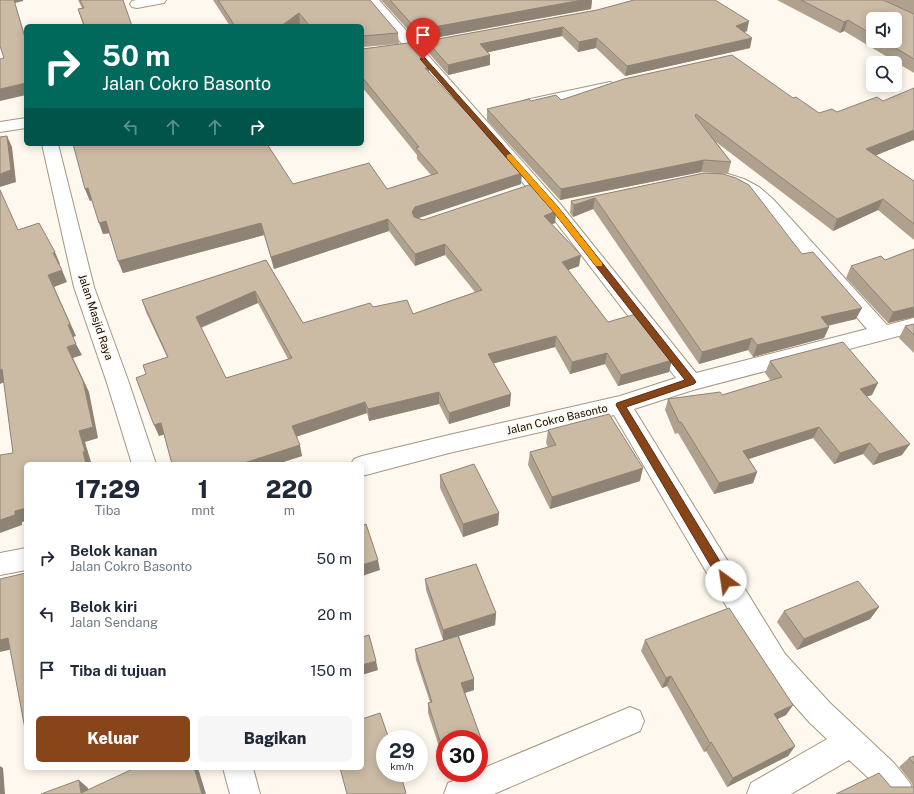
<!DOCTYPE html>
<html lang="id">
<style>
body{margin:0;font-family:"Public Sans",sans-serif;background:#f6f6f7;color:#1f2937;height:100vh;display:flex;flex-direction:column;font-size:15px;white-space:nowrap}
*{box-sizing:border-box;margin:0}
p{font-size:13px;color:#747a83}
.icon{flex:none;width:22px;height:22px;fill:none;stroke:currentColor;stroke-width:2;stroke-linecap:round;stroke-linejoin:round}
.map{position:relative;flex:1;overflow:hidden}
.side{position:absolute;left:24px;top:462px;width:340px;height:308px;display:flex;flex-direction:column;background:#fff;border-radius:6px;box-shadow:0 2px 10px #0003}
.side>*{flex:none}
.banner{position:absolute;left:24px;top:24px;width:340px;height:122px;border-radius:6px;box-shadow:0 2px 10px #0003;background:#00695c;color:#fff;overflow:hidden}
.buttons{position:absolute;left:866px;top:12px;display:grid;gap:8px}
.buttons a{display:grid;place-items:center;width:36px;height:36px;border-radius:6px;background:#fff;box-shadow:0 2px 10px #0003;font-size:20px}
.speed{position:absolute;left:376px;top:730px;display:flex;gap:8px;font-size:20px;font-weight:700;text-align:center}
.speed>*{display:grid;place-content:center;width:52px;height:52px;border-radius:50%;background:#fff;box-shadow:0 2px 10px #0003;line-height:1}
.speed small{font-size:10px;font-weight:400}
.speed .limit{border:6px solid #d22;background:#fff;color:#111}
.pin{position:absolute;display:grid;place-items:center;width:34px;height:34px;color:#fff;margin:-41px -17px;border-radius:50% 50% 50% 0;rotate:-45deg;box-shadow:0 0 4px #0007}
.pin .icon{rotate:45deg}
.me{position:absolute;width:44px;margin:-22px;rotate:329deg;stroke-linejoin:round;filter:drop-shadow(0 0 3px #0008)}
.turn{display:flex;align-items:center;gap:14px;height:84px;padding:0 12px;font-size:18px}
.turn .icon{width:52px;height:52px;stroke-width:2.5}
.turn b{display:block;font-size:28px;line-height:34px}
.lanes{display:flex;align-items:center;height:38px;padding:0 12px;background:#0003;justify-content:center;gap:20px;direction:ltr}
.lanes .off{opacity:.35}
.eta{display:flex;justify-content:space-evenly;align-items:center;height:68px;text-align:center}
.eta b{font-size:24px;font-weight:800;line-height:28px}
.action{display:flex;gap:8px;margin-top:auto;padding:8px 12px}
.action a{flex:1;height:46px;border-radius:6px;background:#89451a;color:#fff;font-size:16px;font-weight:800;line-height:46px;text-align:center}
.action a+a{background:#f6f6f7;color:#1f2937}
ul{padding:0;list-style:none}
li{display:flex;align-items:center;gap:12px;height:56px;padding:0 12px}
li div{flex:1}
li b{display:block;font-size:15px}
li em{font-style:normal}
.map>svg:first-child{display:block}
</style>
<div class="map">
<svg width="914" height="794" viewBox="0 0 914 794">
<rect width="100%" height="100%" fill="#fef8ee"/>
<g fill="none" stroke-linecap="round" stroke-linejoin="round">
<defs>
<path id="minor" d="M136,0H166L164,3L137,8L132,7L130,4L132,1Z
M364,0H379L561,205L696,373L867,329L761,207L742,192L719,182L716,178L719,174L725,173L744,179L759,187L773,199L887,325L914,318V332L693,390L634,409L785,654L830,703L894,763L910,783L914,794H881L874,783L849,760L791,794H747L751,783L827,739L810,723L765,672L614,415L449,453L362,476V464H351L354,459L362,456L449,435L620,396L676,378L549,213Z
M610,82L616,84L618,87L616,90L530,109L524,107L522,104L524,101L530,99Z
M26,118V128L0,132V122Z
M42,144H58L94,287L129,383L156,464H132L107,383L74,287Z
M26,548V570L0,575V553Z
M630,707L640,711L644,721L640,731L494,794H444L448,783L473,773H479V770Z
M223,768H253L260,794H230Z"/>
</defs>
<use href="#minor" stroke="#a59781" stroke-width="2"/>
<use href="#minor" fill="#fff" fill-rule="evenodd"/>
</g>
<path fill="#afa18e" fill-rule="evenodd" d="M78,0H123L83,25L78,9L82,8Z
M213,0H370L398,33L399,44L362,47V26H302L300,24L297,26H230Z
M381,0H592L591,9L418,41Z
M777,0H883L895,6L884,0H914V73L844,31L840,33ZM873,19L895,41H873Z
M597,10L747,31L744,32L750,48L625,76L596,48L578,52L562,36L488,52L490,65L448,75L427,51V41Z
M362,49L429,73L521,184L417,218L423,220L556,211L555,223L552,224L579,266L568,270L608,322L669,372L618,386L605,364L570,374L555,347L494,363L510,406L449,424L439,404L369,421L367,413L296,437L302,456L277,464H172L164,434L159,436L146,374L167,357L146,312L142,300L266,260L303,323L373,307L413,314L475,292L445,255L415,266L389,231L274,269L264,235L123,273L109,233L103,234L92,200L90,201L85,189L293,184L387,189L431,175L417,159V155L362,87ZM258,303L288,359L226,378L201,328Z
M793,98L819,113L837,112L914,140L875,155L914,181V240L878,210L833,231L716,142L731,162L728,174L701,172L560,200L487,120V109L531,101L561,100Z
M704,173L802,254L856,319L828,326L829,327L824,338L753,357L748,350L699,364L593,209L573,217L570,213L571,201Z
M914,249V317L888,323L846,278L851,266L885,260Z
M914,324V353L899,338L905,326Z
M770,361L872,395L867,396L902,455L873,465L863,454L834,464L813,438L749,459L757,472L753,483L714,494L678,433L675,434L665,410L668,399L722,395L771,381L765,373Z
M548,430L640,481L550,509L528,465L530,452L548,447L546,443Z
M440,475L499,513L498,525L463,537L440,488Z
M476,564L496,613L495,625L459,636L474,679V690L465,693L487,755L486,764L479,767V739H445V765L428,713V703L430,702L416,660L415,649L443,640L426,590L425,579Z
M879,607L870,619L797,650L777,622L784,611Z
M645,640L793,705L786,715L777,719L795,746L788,756L727,787L706,751L704,752L667,686L662,688L641,651Z
M914,756V794L891,787H913L911,782L899,767L909,758Z"/>
<path fill="#8e8374" d="M14,0H23V1L15,3L26,39V41Z
M582,0H592L591,9L418,41L417,30Z
M299,13L300,24L297,26H281Z
M848,20L844,31L840,33L844,22Z
M749,21L747,31L734,36L736,26Z
M563,27L562,36L480,54V44Z
M597,38L596,48L578,52L579,42Z
M752,38L750,48L625,76L627,66Z
M490,55V65L448,75V65Z
M429,67V79L425,68Z
M26,83V95L0,101V89Z
M914,130V140L862,161L866,149Z
M7,136L12,147L16,182L0,187V174Z
M704,160L701,172L560,200L561,189Z
M522,173L521,184L416,219L413,223L412,212L415,207Z
M88,188L93,200L90,201L85,189Z
M595,198L593,209L573,217L574,205Z
M883,199L878,210L833,231L837,219Z
M556,211L555,223L543,227L544,216Z
M388,219L389,231L274,269L271,257Z
M106,221L110,233L103,234L99,223Z
M261,223L264,235L123,273L118,261Z
M445,244V255L415,266V254Z
M55,252L60,264L59,265L53,253Z
M581,255L579,266L560,273L562,262Z
M62,270L67,282L54,287L76,336L73,337L68,325L48,275Z
M255,291L258,303L199,328L196,317Z
M914,307V317L888,323L893,312Z
M862,308L856,319L816,328L821,317Z
M829,327L824,338L753,357L757,345Z
M556,336L555,347L488,365V354Z
M752,338L748,350L699,364L702,352Z
M76,344L82,355L73,358L89,392L98,438L85,442L91,462L88,463L89,464H86L83,452L79,431L67,347Z
M607,353L605,364L570,374L572,362Z
M672,360L669,372L618,386L621,375Z
M2,369L9,380L0,384V370Z
M878,383L872,395L854,400L860,389Z
M439,392V404L369,421L368,409Z
M511,394L510,406L449,424V413Z
M365,402L367,413L295,437L292,426Z
M161,423L166,434L159,436L154,425Z
M819,427L813,438L739,462L743,451Z
M870,443L863,454L834,464L840,453Z
M910,444L902,455L873,465L879,454Z
M300,445L302,456L277,464H241Z
M643,468L640,481L550,509L552,497Z
M757,472L753,483L714,494L719,483Z
M26,508V521L22,522V525L0,533V520L15,511Z
M499,513L498,525L463,537V524Z
M378,560L380,570L362,576V565Z
M879,607L870,619L797,650L804,639Z
M496,613L495,625L443,641V630Z
M8,638L17,648L0,652V640Z
M376,661L378,670L362,675V665Z
M671,676L667,686L662,688L666,678Z
M474,679V690L461,694V683Z
M793,705L786,715L767,724L774,714Z
M711,742L706,751L704,752L710,743Z
M795,746L788,756L727,787L733,778Z
M487,755L486,764L479,767V758Z
M0,766L3,768L5,794H0Z
M194,768H198L206,794H202Z
M449,773H461L449,777Z
M79,780L88,788L89,794L81,793Z"/>
<path fill="#cbbba5" stroke="#8e8374" fill-rule="evenodd" d="M0,0H14L25,38H26V83L0,89V59L4,58L0,46Z
M80,0H123L132,26H80L84,25L78,9L84,8Z
M218,0H370L398,33L362,36V26H310L299,13L281,26H235Z
M390,0H582L417,30Z
M634,0H715L749,21L736,26L752,38L627,66L597,38L579,42L563,27L480,44L490,55L448,65L427,41L597,10Z
M801,0H883L914,14V59L884,41H895V19H873V35L848,20L844,22Z
M408,43L429,67L425,68L466,112H468L522,173L415,207L412,212L414,217L423,220L532,184L556,211L544,216L581,255L562,262L608,322L636,314L672,360L621,375L607,353L572,362L556,336L488,354L511,394L449,413L439,392L368,409L365,402L292,426L300,445L241,464H172L161,423L154,425L136,378L146,374L143,365L168,357L142,300L266,260L303,323L370,303L373,307L407,300L413,314L482,290L445,244L415,254L388,219L271,257L261,223L118,261L106,221L99,223L88,188L85,189L73,144H267L293,184L369,163L387,189L438,173L416,148L419,147L362,77V49ZM255,291L292,358L226,378L196,317Z
M732,55L793,98L796,97L819,113L832,109L837,112L877,97L883,101L914,88V130L866,149L914,181V224L883,199L837,219L696,114L695,116L731,162L704,160L561,189L487,109L529,99L531,101L556,95L561,100L624,79Z
M7,136L11,170L0,174V137Z
M704,173L723,174L736,178L749,185L802,254L813,252L862,308L821,317L829,327L757,345L752,338L702,352L595,198L574,205L571,201Z
M0,190L18,230L39,223L55,252L53,253L62,270L48,275L70,324L68,325L76,344L67,347L83,381L93,427L79,431L85,451L83,452L86,464H26V508L15,511V515L0,520V455L13,453L2,369L0,370Z
M914,249V307L893,312L851,266L881,256L885,260Z
M914,324V335L905,326Z
M843,342L878,383L860,389L910,444L879,454L870,443L840,453L819,427L743,451L757,472L719,483L681,422H679L668,399L720,392L722,395L782,377L770,361Z
M609,414L643,468L552,497L530,452L556,445L548,430Z
M474,464L499,513L463,524L440,475Z
M366,524L378,560L362,565V525Z
M476,564L496,613L443,630L425,579Z
M26,573V734L8,638L0,640V579Z
M858,581L879,607L804,639L784,611Z
M729,608L793,705L774,714L795,746L733,778L711,742L710,743L671,676L666,678L645,640Z
M369,635L376,661L362,665V636V637Z
M458,636L474,679L461,683L487,755L479,758V739H445V757L428,703L432,702L415,649Z
M380,713L389,739H385V773H400L406,793L403,794H347L340,768H362V719Z
M914,756V764L909,758Z
M135,768H194L202,794H41L79,780L81,793Z
M879,773L891,787H914V794H836Z"/>
<path fill="#89451a" stroke="#592d11" d="M423,57L425,58L558,207L694,379L696,382L694,384L626,407L730,578L732,581L730,585L726,586L722,585L616,405L617,403L685,380L552,210L421,60L420,59Z"/>
<path fill="#f59e0b" d="M510,154L512,155L558,207L602,263V266H596L552,210L507,158V155Z"/>
<g text-anchor="middle" dominant-baseline="central" stroke-width="3" stroke-linejoin="round" paint-order="stroke">
<g font-size="11" fill="#120d06" stroke="#fef8ee">
<text transform="translate(96 317) rotate(72)">Jalan Masjid Raya</text>
<text transform="translate(557 419) rotate(-13)">Jalan Cokro Basonto</text>
</g>
</g>
</svg>
<div class="buttons">
<a><svg class="icon" aria-label="sound" viewBox="0 0 24 24"><path d="M4 9h4l5-4v14l-5-4H4zM17 9q2 3 0 6"/></svg></a>
<a><svg class="icon" aria-label="search" viewBox="0 0 24 24"><circle cx="10" cy="10" r="6"/><path d="M15 15l6 6"/></svg></a>
</div>
<div class="speed"><div>29<small>km/h</small></div><div class="limit">30</div></div>
<div class="pin" style="left:423px;top:59px;background:#d93025"><svg class="icon" aria-label="arrive" viewBox="0 0 24 24"><path d="M6 21V4h12l-3 4 3 4H6"/></svg></div>
<svg class="me" style="left:726px;top:581px" viewBox="-20 -20 40 40"><circle r="19" fill="#fff"/><path d="M0-13L10 11 0 6-10 11z" fill="#89451a"/></svg>
<div class="banner">
<div class="turn"><svg class="icon" aria-label="right" viewBox="0 0 24 24"><path d="M7 20v-9h11M14 6l5 5-5 5"/></svg><div><b>50 m</b>Jalan Cokro Basonto</div></div>
<div class="lanes"><svg class="icon off" aria-label="left" viewBox="0 0 24 24"><path d="M17 20v-9H6M10 6l-5 5 5 5"/></svg><svg class="icon off" aria-label="ahead" viewBox="0 0 24 24"><path d="M12 20V5M6 11l6-6 6 6"/></svg><svg class="icon off" aria-label="ahead" viewBox="0 0 24 24"><path d="M12 20V5M6 11l6-6 6 6"/></svg><svg class="icon" aria-label="right" viewBox="0 0 24 24"><path d="M7 20v-9h11M14 6l5 5-5 5"/></svg></div>
</div>
<section class="side">
<div class="eta">
<div><b>17:29</b><p>Tiba</p></div>
<div><b>1</b><p>mnt</p></div>
<div><b>220</b><p>m</p></div>
</div>
<ul>
<li><svg class="icon" aria-label="right" viewBox="0 0 24 24"><path d="M7 20v-9h11M14 6l5 5-5 5"/></svg><div><b>Belok kanan</b><p>Jalan Cokro Basonto</p></div><em>50 m</em></li>
<li><svg class="icon" aria-label="left" viewBox="0 0 24 24"><path d="M17 20v-9H6M10 6l-5 5 5 5"/></svg><div><b>Belok kiri</b><p>Jalan Sendang</p></div><em>20 m</em></li>
<li><svg class="icon" aria-label="arrive" viewBox="0 0 24 24"><path d="M6 21V4h12l-3 4 3 4H6"/></svg><div><b>Tiba di tujuan</b></div><em>150 m</em></li>
</ul>
<div class="action"><a>Keluar</a><a>Bagikan</a></div>
</section>
</div>
